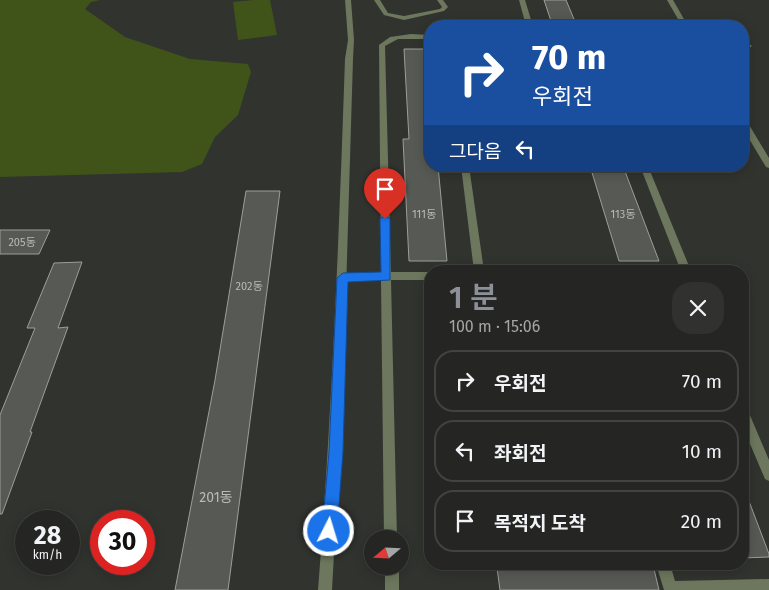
<!DOCTYPE html>
<html lang="ko">
<meta charset="utf-8">
<style>
body{margin:0;font-family:"Fira Sans","Noto Sans KR",sans-serif;background:#313230;color:#f1f3f6;height:100vh;display:flex;flex-direction:column;font-size:19px;white-space:nowrap}
*{box-sizing:border-box;margin:0}
p{font-size:16px;color:#a3a5a6}
.icon{flex:none;width:28px;height:28px;fill:none;stroke:currentColor;stroke-width:2;stroke-linecap:round;stroke-linejoin:round}
.map{position:relative;flex:1;overflow:hidden}
.panel{position:absolute;left:424px;top:265px;width:325px;height:305px;display:flex;flex-direction:column;background:#252623;border-radius:20px;box-shadow:0 2px 12px #0003,0 0 0 1px #424341}
.panel>*{flex:none}
.banner{position:absolute;left:424px;top:20px;width:325px;height:152px;border-radius:20px;box-shadow:0 2px 12px #0003,0 0 0 1px #424341;background:#1a4fa0;color:#fff;overflow:hidden}
.needle{width:32px;rotate:251deg}
.controls{position:absolute;left:364px;top:530px;display:grid;gap:10px}
.controls a{display:grid;place-items:center;width:45px;height:45px;border-radius:50%;background:#252623;box-shadow:0 2px 12px #0003,0 0 0 1px #424341;font-size:25px}
.speed{position:absolute;left:15px;top:510px;display:flex;gap:10px;font-size:25px;font-weight:700;text-align:center}
.speed>*{display:grid;place-content:center;width:65px;height:65px;border-radius:50%;background:#252623;box-shadow:0 2px 12px #0003,0 0 0 1px #424341;line-height:1}
.speed small{font-size:12px;font-weight:400}
.speed .limit{border:8px solid #d22;background:#fff;color:#111}
.pin{position:absolute;display:grid;place-items:center;width:42px;height:42px;color:#fff;margin:-51px -21px;border-radius:50% 50% 50% 0;rotate:-45deg;box-shadow:0 0 5px #0007}
.pin .icon{rotate:45deg}
.me{position:absolute;width:55px;margin:-28px;rotate:5deg;stroke-linejoin:round;filter:drop-shadow(0 0 4px #0008)}
.turn{display:flex;align-items:center;gap:18px;height:105px;padding:0 25px;font-size:22px}
.turn .icon{width:65px;height:65px;stroke-width:2.5}
.turn b{display:block;font-size:35px;line-height:42px}
.then{display:flex;align-items:center;height:48px;padding:0 25px;background:#0003;gap:10px;font-size:19px}
.round{display:grid;place-items:center;flex:none;width:52px;height:52px;border-radius:20px;background:#313230}
.head{display:flex;align-items:center;justify-content:space-between;height:85px;padding:0 25px}
h1{font-size:30px;font-weight:600;line-height:38px;color:#8c9099}
ul{padding:0;list-style:none}
li{display:flex;align-items:center;gap:15px;height:62px;margin:0 10px 8px;padding:0 15px;border:2px solid #424341;border-radius:20px}
li div{flex:1}
li b{display:block;font-size:19px}
li em{font-style:normal}
.map>svg:first-child{display:block}
</style>
<div class="map">
<svg width="769" height="590" viewBox="0 0 769 590">
<rect width="100%" height="100%" fill="#31332f"/>
<path fill="#40541a" d="M0,0H100L91,2L85,9L125,37L190,59L248,64L251,72L238,115L215,137L202,164L182,172L0,177Z
M254,0H270L277,35L238,40L233,2Z"/>
<path fill="#575954" stroke="#9c9f99" d="M544,0H566L576,24H552Z
M404,49H430V166H438L447,261H409L403,139H409Z
M590,166H623L659,261H619Z
M246,191H280L228,590H175L215,380Z
M0,230H50L39,254H0Z
M82,262L58,328L68,327L30,432H32L2,514H0V415L35,328H27L54,263Z
M744,488L769,554V557L742,558Z
M653,565L659,590H500L497,568Z"/>
<g fill="none" stroke-linecap="round" stroke-linejoin="round">
<path fill="#6c775d" fill-rule="evenodd" d="M374,0H380L388,13L404,16L440,9L442,7L437,0H443L448,7L444,11L404,20L384,15Z
M519,0H525L532,23L539,26H451L457,22H525Z
M411,34L430,35V39H398L385,46L391,272H430V280H391L397,539H384L381,281H343L340,280L338,277L340,274L343,273H381L379,45L390,37Z
M461,166H469L484,271H474Z
M640,166H648L691,271H681Z
M742,405L746,406L769,460V481L765,479L742,425Z
M656,564H670L675,581L769,579V590H664Z
M385,566H399V590H385Z"/>
<path fill="#6c775d" fill-rule="evenodd" d="M345,0H351L354,40L353,59L343,391L332,590H318C332,413 339,236 345,59L348,40Z
M742,44H749L752,46L749,48H742Z"/>
<path fill="#6c775d" fill-rule="evenodd" d="M667,0H673L688,26H682Z
M742,118H745L769,158V168L766,167L742,127Z"/>
</g>
<path fill="#1a73e8" stroke="#114b97" d="M385,215L390,219V280L348,282L343,452L337,531L335,536L329,538L324,536L322,531L329,452L337,278L343,273L381,272L380,219Z"/>
<g text-anchor="middle" dominant-baseline="central" stroke-width="5" stroke-linejoin="round" paint-order="stroke">
<g font-size="11" fill="#b9bab7">
<text x="424" y="214">111동</text>
<text x="623" y="214">113동</text>
<text x="22" y="242">205동</text>
<text x="249" y="286">202동</text>
</g>
<g font-size="14" fill="#b9bab7">
<text x="216" y="497">201동</text>
</g>
</g>
</svg>
<div class="controls">
<a><svg class="needle" viewBox="-14 -14 28 28"><path d="M0-13l5 13h-10z" fill="#e53935"/><path d="M0 13l5-13h-10z" fill="#a3a5a6"/></svg></a>
</div>
<div class="speed"><div>28<small>km/h</small></div><div class="limit">30</div></div>
<div class="pin" style="left:385px;top:219px;background:#d93025"><svg class="icon" aria-label="arrive" viewBox="0 0 24 24"><path d="M6 21V4h12l-3 4 3 4H6"/></svg></div>
<svg class="me" style="left:329px;top:531px" viewBox="-20 -20 40 40"><circle r="17" fill="#1a73e8" stroke="#fff" stroke-width="3"/><path d="M0-11L8 9 0 5-8 9z" fill="#fff"/></svg>
<div class="banner">
<div class="turn"><svg class="icon" aria-label="right" viewBox="0 0 24 24"><path d="M7 20v-9h11M14 6l5 5-5 5"/></svg><div><b>70 m</b>우회전</div></div>
<div class="then">그다음<svg class="icon" aria-label="left" viewBox="0 0 24 24"><path d="M17 20v-9H6M10 6l-5 5 5 5"/></svg></div>
</div>
<section class="panel">
<div class="head"><div><h1>1 분</h1><p>100 m · 15:06</p></div><a class="round"><svg class="icon" aria-label="close" viewBox="0 0 24 24"><path d="M6 6l12 12M18 6L6 18"/></svg></a></div>
<ul>
<li><svg class="icon" aria-label="right" viewBox="0 0 24 24"><path d="M7 20v-9h11M14 6l5 5-5 5"/></svg><div><b>우회전</b></div><em>70 m</em></li>
<li><svg class="icon" aria-label="left" viewBox="0 0 24 24"><path d="M17 20v-9H6M10 6l-5 5 5 5"/></svg><div><b>좌회전</b></div><em>10 m</em></li>
<li><svg class="icon" aria-label="arrive" viewBox="0 0 24 24"><path d="M6 21V4h12l-3 4 3 4H6"/></svg><div><b>목적지 도착</b></div><em>20 m</em></li>
</ul>
</section>
</div>
